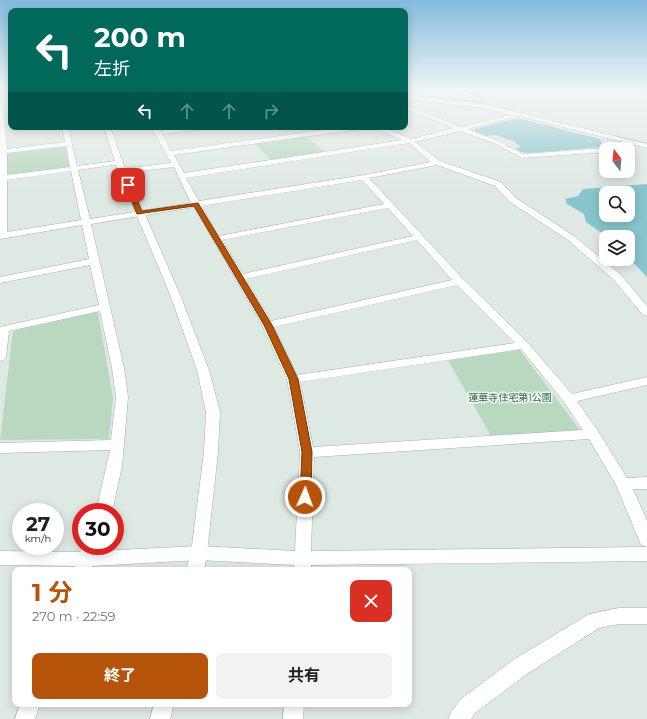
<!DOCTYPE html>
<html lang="ja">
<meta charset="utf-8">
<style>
body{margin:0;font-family:Montserrat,"Noto Sans JP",sans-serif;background:#f2f2f2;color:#202124;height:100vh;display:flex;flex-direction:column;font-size:15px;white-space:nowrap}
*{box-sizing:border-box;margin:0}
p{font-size:13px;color:#757577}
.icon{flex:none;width:22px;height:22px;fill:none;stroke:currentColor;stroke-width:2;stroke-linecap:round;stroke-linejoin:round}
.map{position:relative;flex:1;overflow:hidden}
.drawer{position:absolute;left:12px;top:567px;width:400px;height:140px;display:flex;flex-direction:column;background:#fff;border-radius:8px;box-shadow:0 2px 10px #0003}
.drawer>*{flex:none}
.hud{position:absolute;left:8px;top:8px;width:400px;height:122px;border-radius:8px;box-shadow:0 2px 10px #0003;background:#00695c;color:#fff;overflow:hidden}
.needle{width:26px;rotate:344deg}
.controls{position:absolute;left:599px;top:142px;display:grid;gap:8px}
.controls a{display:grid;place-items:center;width:36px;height:36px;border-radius:8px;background:#fff;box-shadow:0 2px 10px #0003;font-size:20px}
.speed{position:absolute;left:12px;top:503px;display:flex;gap:8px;font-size:20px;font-weight:700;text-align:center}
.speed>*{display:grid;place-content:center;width:52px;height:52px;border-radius:50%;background:#fff;box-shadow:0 2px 10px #0003;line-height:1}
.speed small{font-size:10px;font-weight:400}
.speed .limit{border:6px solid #d22;background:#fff;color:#111}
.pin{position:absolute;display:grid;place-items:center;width:34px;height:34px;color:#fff;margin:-17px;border-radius:8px;box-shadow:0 2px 6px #0006}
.me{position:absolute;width:44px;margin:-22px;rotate:2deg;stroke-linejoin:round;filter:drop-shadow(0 0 3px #0008)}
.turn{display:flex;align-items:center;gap:14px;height:84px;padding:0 20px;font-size:18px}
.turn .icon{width:52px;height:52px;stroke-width:2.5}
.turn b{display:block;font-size:28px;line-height:34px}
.lanes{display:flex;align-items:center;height:38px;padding:0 20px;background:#0003;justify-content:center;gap:20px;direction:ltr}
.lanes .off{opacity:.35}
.round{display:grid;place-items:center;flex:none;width:42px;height:42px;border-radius:8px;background:#f2f2f2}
.summary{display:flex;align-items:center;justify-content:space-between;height:68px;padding:0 20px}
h1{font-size:24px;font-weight:700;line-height:30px;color:#b45309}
.button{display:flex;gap:8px;margin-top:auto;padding:8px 20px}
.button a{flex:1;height:46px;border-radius:8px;background:#b45309;color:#fff;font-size:16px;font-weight:700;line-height:46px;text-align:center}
.button a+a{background:#f2f2f2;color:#202124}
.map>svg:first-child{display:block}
</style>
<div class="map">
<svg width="647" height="719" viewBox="0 0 647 719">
<rect width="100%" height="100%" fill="#dfe9e4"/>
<path fill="#b8d9bf" d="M305,136L326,153L272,161L254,143Z
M65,146L70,168L8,177L7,153Z
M98,312L113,398L109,439L0,440L13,331Z
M519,349L580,430L491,436L448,360Z"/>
<path fill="#89c5cc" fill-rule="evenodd" d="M514,119H521L600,139L603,147L529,153L521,152L515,148L521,147L513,141L495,135L486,136L474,131L475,129Z
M647,184V277L628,257V237H607L586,222L584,214L567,204L565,199L578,196L583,189ZM606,193H628V215H606Z"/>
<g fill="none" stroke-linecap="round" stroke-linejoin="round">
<path fill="#89c5cc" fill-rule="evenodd" d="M405,94L481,102L526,114L524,115L481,104L405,96Z
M614,135L647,143V145L613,137L612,136Z"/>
<defs>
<path id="street" d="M446,89H455L489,100L484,101Z
M405,95L484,104L647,144V148L519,116L468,129L500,142L523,154L606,148L609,149H606V152L522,158L496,144L460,131L415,142L440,161L501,182L516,198L574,236L621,275L647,306V316L643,315L613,279L568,240L510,202L495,186L437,165L369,178L463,279L528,343L572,394L647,377V385L577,401L598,431L627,478L647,477V489H633L647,521V547L641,545L616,485L589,439L314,457L311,551L647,547V561L311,565V570H293L294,565L199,560L92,566L91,570H73L75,566L0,565V551L80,552L83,546H99L97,551L199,546L295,551L300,452L287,379L262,325L194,207L91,224L124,368L128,397L122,466L112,512H96L110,450L0,453V443L111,440L116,397L112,368L100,311L9,331L6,357L4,360L0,361V327L99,305L90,265L0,283V277L89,259L82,225L0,239V108L4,110L7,149L65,142L62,127H68L77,166L123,160V164H120L78,170L90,219L191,203L174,167L122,173L118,171L122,169L171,163L151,127H157L159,131L190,127H209L206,129L162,134L171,151L346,127H363L360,129L174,155L184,173L402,140L373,127H382L411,139L454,128L405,109V105L461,127L511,115L484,108L405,99ZM409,143L431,162L364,175L199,201L186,178ZM66,146L70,167L7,175V153ZM71,171L81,220L7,232V180ZM362,180L384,204L219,236L201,206ZM388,208L413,236L243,274L222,240ZM417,240L452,280L271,321L246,279ZM457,285L515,343L297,375L274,327ZM521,349L564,402L583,430L313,447L300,382Z
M619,608H647V624H619L599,628L527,674L475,713L471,719H448L451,712L461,699L513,660L589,614Z
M20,704H40L35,719H15Z
M284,704H304L303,719H283Z"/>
<path id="secondary" d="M104,127H110L126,171L179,292L209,370L220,412L218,452L207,553L204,570H186L191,553L204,452L206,412L197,370L169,292L118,171Z
M154,704H174L170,719H150Z"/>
</defs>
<use href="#street" stroke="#a2b0aa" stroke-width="1"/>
<use href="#secondary" stroke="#9fb4ab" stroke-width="1"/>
<use href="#street" fill="#fff" fill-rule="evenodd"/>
<use href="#secondary" fill="#fff" fill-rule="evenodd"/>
</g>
<linearGradient id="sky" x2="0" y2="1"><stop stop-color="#82bbdd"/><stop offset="0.47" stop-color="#f1f5f3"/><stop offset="1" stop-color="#f1f5f3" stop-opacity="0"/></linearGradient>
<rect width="647" height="190" fill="url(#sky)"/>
<path fill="#b45309" stroke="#753606" d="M128,183L131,185L142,211L198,203L272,325L298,379L312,452L311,497L310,501L305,502L301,501L300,497L302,452L289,379L264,325L194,206L137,214L125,185Z"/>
<g text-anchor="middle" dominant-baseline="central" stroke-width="3" stroke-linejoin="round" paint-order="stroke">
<g font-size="10" fill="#2e6c42" stroke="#eff6f2">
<text x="510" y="397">蓮華寺住宅第1公園</text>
</g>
</g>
</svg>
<div class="controls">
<a><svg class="needle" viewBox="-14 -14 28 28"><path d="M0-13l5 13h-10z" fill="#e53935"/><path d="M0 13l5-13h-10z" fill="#757577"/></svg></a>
<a><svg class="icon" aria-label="search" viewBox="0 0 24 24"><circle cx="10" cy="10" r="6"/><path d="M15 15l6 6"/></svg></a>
<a><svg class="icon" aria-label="layers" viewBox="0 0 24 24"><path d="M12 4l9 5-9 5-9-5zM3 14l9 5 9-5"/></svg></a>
</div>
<div class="speed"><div>27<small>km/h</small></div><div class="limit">30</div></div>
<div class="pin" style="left:128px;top:185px;background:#d93025"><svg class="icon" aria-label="arrive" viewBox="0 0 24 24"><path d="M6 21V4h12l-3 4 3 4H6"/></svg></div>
<svg class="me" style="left:305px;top:497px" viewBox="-20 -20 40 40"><circle r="17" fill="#b45309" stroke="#fff" stroke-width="3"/><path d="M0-11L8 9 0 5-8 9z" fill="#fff"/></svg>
<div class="hud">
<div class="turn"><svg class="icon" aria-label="left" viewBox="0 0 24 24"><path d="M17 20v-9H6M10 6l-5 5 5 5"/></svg><div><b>200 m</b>左折</div></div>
<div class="lanes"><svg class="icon" aria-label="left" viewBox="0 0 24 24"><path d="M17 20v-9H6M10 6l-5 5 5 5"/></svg><svg class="icon off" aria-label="ahead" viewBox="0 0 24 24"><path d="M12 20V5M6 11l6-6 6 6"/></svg><svg class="icon off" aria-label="ahead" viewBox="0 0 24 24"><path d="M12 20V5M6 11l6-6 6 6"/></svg><svg class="icon off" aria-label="right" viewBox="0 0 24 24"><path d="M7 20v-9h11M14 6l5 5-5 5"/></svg></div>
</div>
<section class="drawer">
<div class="summary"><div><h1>1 分</h1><p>270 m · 22:59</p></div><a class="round" style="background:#d93025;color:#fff"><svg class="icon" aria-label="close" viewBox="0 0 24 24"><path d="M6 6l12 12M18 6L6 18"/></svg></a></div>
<div class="button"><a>終了</a><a>共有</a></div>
</section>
</div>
